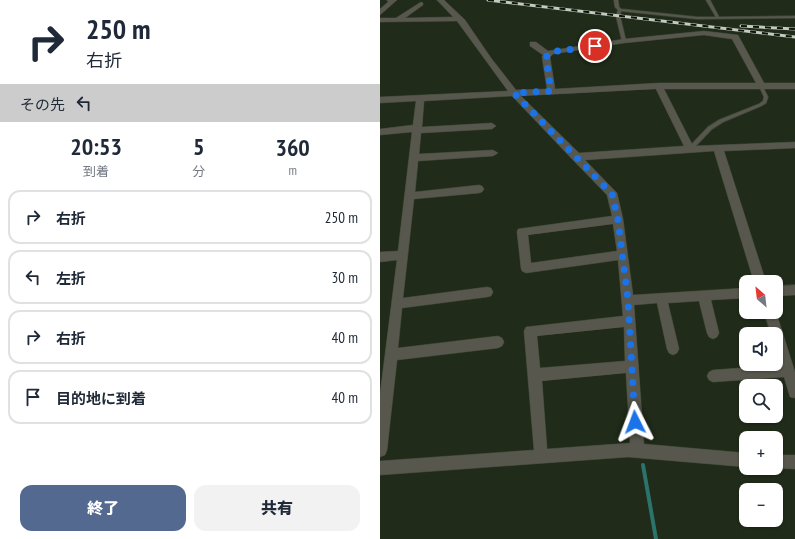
<!DOCTYPE html>
<html lang="ja">
<meta charset="utf-8">
<style>
body{margin:0;font-family:"PT Sans Narrow","Noto Sans JP",sans-serif;background:#f2f2f3;color:#1f2937;height:100vh;display:flex;flex-direction:column;font-size:15px;white-space:nowrap}
*{box-sizing:border-box;margin:0}
p{font-size:13px;color:#747a83}
.icon{flex:none;width:22px;height:22px;fill:none;stroke:currentColor;stroke-width:2;stroke-linecap:round;stroke-linejoin:round}
.map{position:relative;flex:1;overflow:hidden}
.details{display:flex;flex-direction:column;background:#fff;width:380px}
.details>*{flex:none}
.top-card{background:#fff;color:#1f2937;overflow:hidden}
.needle{width:26px;rotate:332deg}
.buttons{position:absolute;left:359px;top:275px;display:grid;gap:8px}
.buttons a{display:grid;place-items:center;width:44px;height:44px;border-radius:8px;background:#fff;box-shadow:0 1px 3px #0004;font-size:20px}
.pin{position:absolute;display:grid;place-items:center;width:34px;height:34px;color:#fff;margin:-17px;border:2px solid #fff;border-radius:50%;box-shadow:0 1px 4px #0007}
.me{position:absolute;width:44px;margin:-22px;rotate:357deg;stroke-linejoin:round;filter:drop-shadow(0 0 3px #0008)}
.turn{display:flex;align-items:center;gap:14px;height:84px;padding:0 20px;font-size:18px}
.turn .icon{width:52px;height:52px;stroke-width:2.5}
.turn b{display:block;font-size:28px;line-height:34px}
.then{display:flex;align-items:center;height:38px;padding:0 20px;background:#0003;gap:8px;font-size:15px}
.eta{display:flex;justify-content:space-evenly;align-items:center;height:68px;text-align:center}
.eta b{font-size:24px;font-weight:800;line-height:28px}
.action{display:flex;gap:8px;margin-top:auto;padding:8px 20px}
.action a{flex:1;height:46px;border-radius:12px;background:#536990;color:#fff;font-size:16px;font-weight:800;line-height:46px;text-align:center}
.action a+a{background:#f2f2f3;color:#1f2937}
ul{padding:0;list-style:none}
li{display:flex;align-items:center;gap:12px;height:54px;margin:0 8px 6px;padding:0 12px;border:2px solid #e0e1e3;border-radius:12px}
li div{flex:1}
li b{display:block;font-size:15px}
li em{font-style:normal}
main{display:flex;flex:1;min-height:0}
.map>svg:first-child{display:block}
</style>
<main>
<section class="details">
<div class="top-card">
<div class="turn"><svg class="icon" aria-label="right" viewBox="0 0 24 24"><path d="M7 20v-9h11M14 6l5 5-5 5"/></svg><div><b>250 m</b>右折</div></div>
<div class="then">その先<svg class="icon" aria-label="left" viewBox="0 0 24 24"><path d="M17 20v-9H6M10 6l-5 5 5 5"/></svg></div>
</div>
<div class="eta">
<div><b>20:53</b><p>到着</p></div>
<div><b>5</b><p>分</p></div>
<div><b>360</b><p>m</p></div>
</div>
<ul>
<li><svg class="icon" aria-label="right" viewBox="0 0 24 24"><path d="M7 20v-9h11M14 6l5 5-5 5"/></svg><div><b>右折</b></div><em>250 m</em></li>
<li><svg class="icon" aria-label="left" viewBox="0 0 24 24"><path d="M17 20v-9H6M10 6l-5 5 5 5"/></svg><div><b>左折</b></div><em>30 m</em></li>
<li><svg class="icon" aria-label="right" viewBox="0 0 24 24"><path d="M7 20v-9h11M14 6l5 5-5 5"/></svg><div><b>右折</b></div><em>40 m</em></li>
<li><svg class="icon" aria-label="arrive" viewBox="0 0 24 24"><path d="M6 21V4h12l-3 4 3 4H6"/></svg><div><b>目的地に到着</b></div><em>40 m</em></li>
</ul>
<div class="action"><a>終了</a><a>共有</a></div>
</section>
<div class="map">
<svg width="415" height="539" viewBox="0 0 415 539">
<rect width="100%" height="100%" fill="#202b19"/>
<g fill="none" stroke-linecap="round" stroke-linejoin="round">
<path stroke="#2a746c" stroke-width="4" d="M263,465L276,539"/>
<defs>
<path id="service" d="M234,0H238L239,7L241,9L317,17H336L326,0H330L339,17L415,16V18L317,19L241,11L240,16L246,41L244,42L242,41L236,16L238,10L235,7Z
M380,85H382L388,97L386,103L381,106L343,122L332,129L312,150H308V148L328,127L339,120L379,104L383,101L384,97L379,86Z"/>
<path id="minor" d="M7,0H17L0,15V9L8,2Z
M57,0H64L85,20L111,58L136,90L167,89L162,57L163,55L150,46V42H156L168,51L244,39L324,31L358,35L384,83H415V89H284L313,146L415,142V148L344,151L386,282H374L334,151L205,160L237,193L243,219L253,295L366,288V298L331,300L339,333L337,337L333,339L329,337L327,333L319,301L288,303L299,349L297,353L293,355L289,353L287,349L277,303L254,305L264,444L366,453V467L248,457L0,475V461L154,450L144,331L146,327L243,316L238,260L146,273L142,271L141,268L137,232L138,229L232,216L227,195L192,159L132,96L44,101L42,127L112,123L116,126L112,129L41,133L39,154L113,150L118,153L113,156L38,161L35,192L99,185L102,186L104,189L102,192L99,193L34,199L23,298L107,287L111,288L113,292L111,296L107,297L22,308L18,348L118,336L122,338L124,342L122,346L118,348L17,360L7,450L5,455L0,457V394L17,260L0,262V252L18,251L32,132L0,135V129L33,125L36,101L0,103V97L128,91L77,21L0,22V18H16L41,2L43,3V5L25,18L73,17ZM324,35L352,39L376,83H279L175,89L170,57L173,54L244,43ZM276,89L304,146L199,153L141,96ZM233,224L237,251L151,263L148,235ZM244,327L245,361L160,368L157,336ZM246,373L250,443L167,449L162,381Z
M415,285V295L396,296V286Z
M384,312H396L415,372V398L410,397L404,377L333,382L329,380L327,376L329,372L333,370L400,365L396,351V334H391Z
M396,455H415V469L394,468H396Z"/>
</defs>
<use href="#service" stroke="#3d4736" stroke-width="1.5"/>
<use href="#minor" stroke="#3d4736" stroke-width="1"/>
<use href="#service" fill="#57574e" fill-rule="evenodd"/>
<use href="#minor" fill="#57574e" fill-rule="evenodd"/>
<defs>
<path id="rail" d="M108,0L415,37
M361,26L415,29"/>
</defs>
<use href="#rail" stroke="#c3cabe" stroke-width="3"/>
<use href="#rail" stroke="#0d120a" stroke-width="2" stroke-dasharray="6" stroke-linecap="butt"/>
</g>
<g fill="none" stroke-linecap="round" stroke-linejoin="round">
<path stroke="#1a73e8" stroke-width="7" stroke-dasharray="0 12.6" d="M215,46L171,52L166,57L171,91L134,93L232,194L238,220L248,300L255,422"/>
</g>
</svg>
<div class="buttons">
<a><svg class="needle" viewBox="-14 -14 28 28"><path d="M0-13l5 13h-10z" fill="#e53935"/><path d="M0 13l5-13h-10z" fill="#747a83"/></svg></a>
<a><svg class="icon" aria-label="sound" viewBox="0 0 24 24"><path d="M4 9h4l5-4v14l-5-4H4zM17 9q2 3 0 6"/></svg></a>
<a><svg class="icon" aria-label="search" viewBox="0 0 24 24"><circle cx="10" cy="10" r="6"/><path d="M15 15l6 6"/></svg></a>
<a>+</a>
<a>−</a>
</div>
<div class="pin" style="left:215px;top:46px;background:#d93025"><svg class="icon" aria-label="arrive" viewBox="0 0 24 24"><path d="M6 21V4h12l-3 4 3 4H6"/></svg></div>
<svg class="me" style="left:255px;top:422px" viewBox="-20 -20 40 40"><path d="M0-17L14 15 0 8-14 15z" fill="#1a73e8" stroke="#fff" stroke-width="4"/></svg>
</div>
</main>
